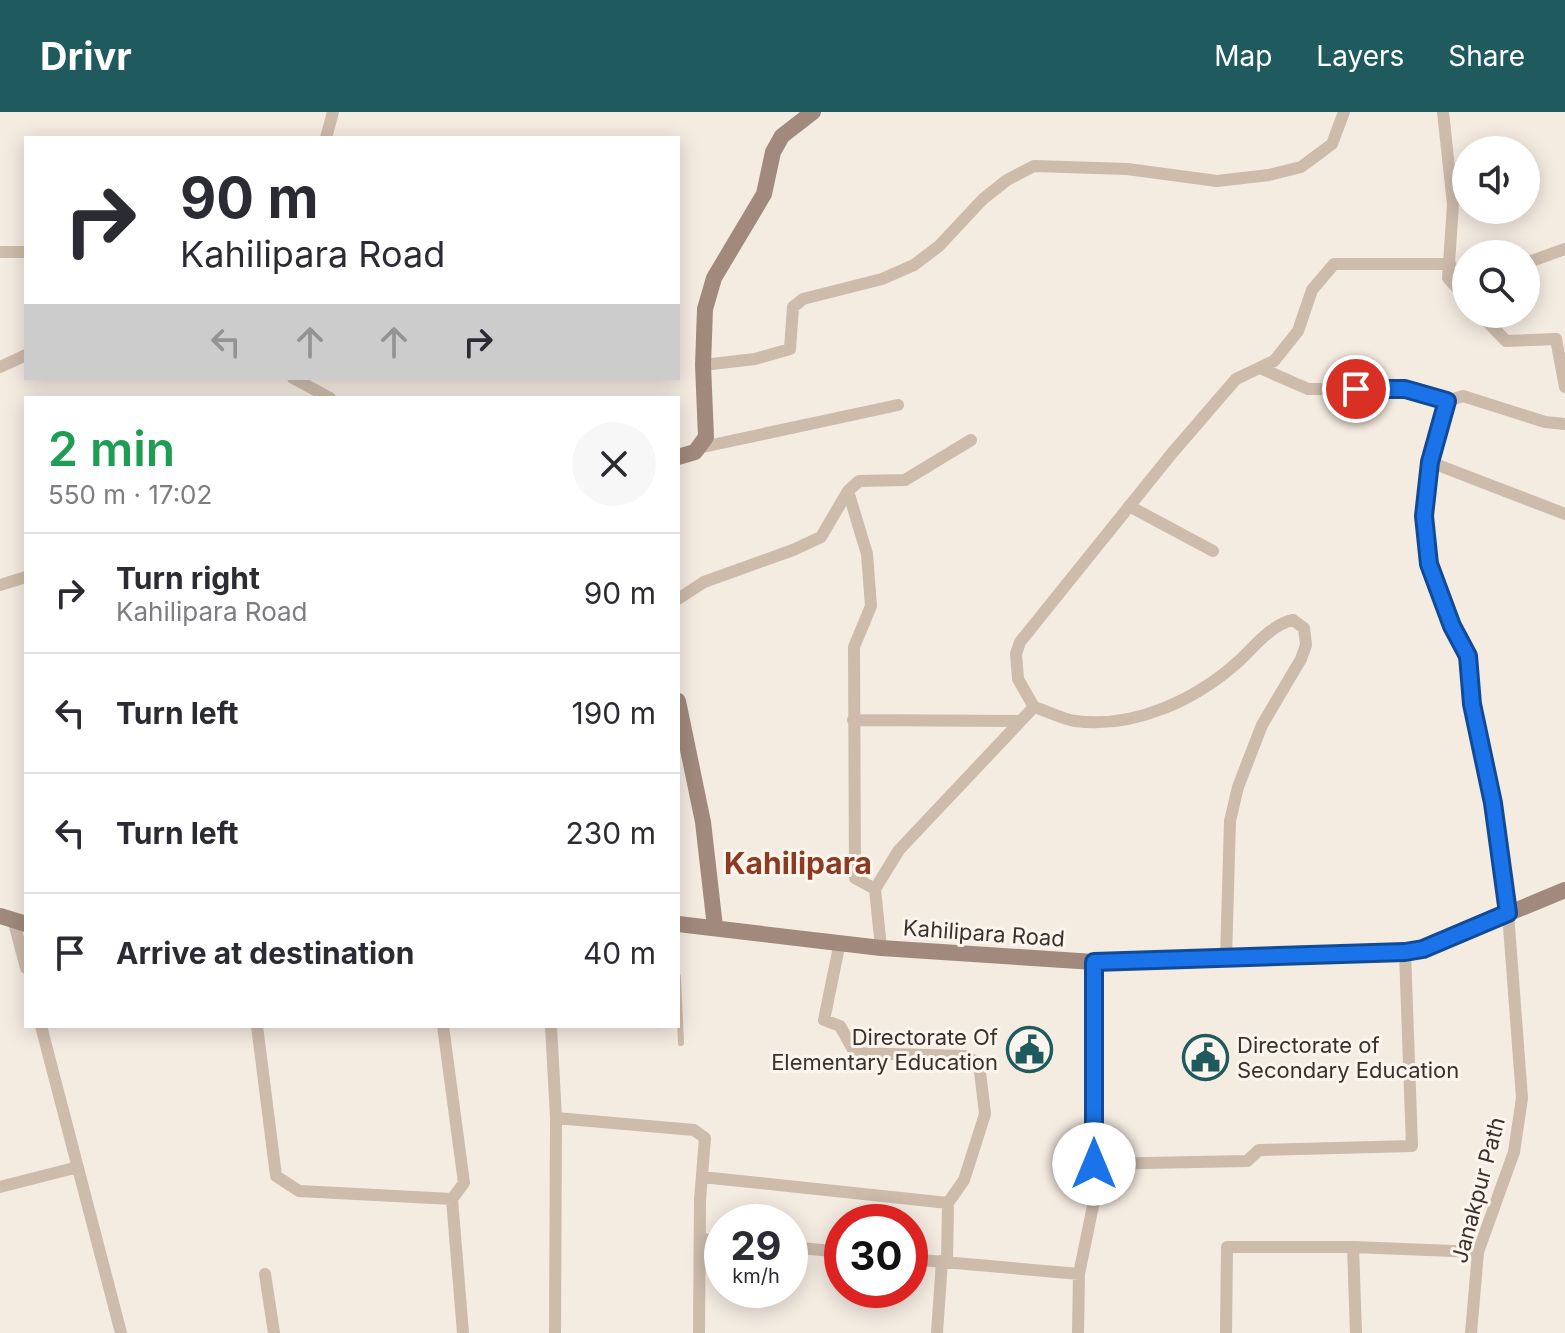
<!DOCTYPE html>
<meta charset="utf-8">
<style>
body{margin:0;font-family:Inter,sans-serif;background:#f7f7f7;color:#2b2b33;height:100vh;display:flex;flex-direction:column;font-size:30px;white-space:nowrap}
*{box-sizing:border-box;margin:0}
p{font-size:26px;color:#7c7c81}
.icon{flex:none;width:44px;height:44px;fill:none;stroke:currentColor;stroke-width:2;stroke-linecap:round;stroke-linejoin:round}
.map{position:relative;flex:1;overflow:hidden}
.panel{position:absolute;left:24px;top:284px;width:656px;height:632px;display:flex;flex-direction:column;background:#fff;border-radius:0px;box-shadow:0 4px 20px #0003}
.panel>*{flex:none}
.banner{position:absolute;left:24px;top:24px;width:656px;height:244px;border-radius:0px;box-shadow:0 4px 20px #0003;background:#fff;color:#2b2b33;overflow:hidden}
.fabs{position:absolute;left:1452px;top:24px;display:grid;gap:16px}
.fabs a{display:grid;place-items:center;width:88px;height:88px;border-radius:50%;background:#fff;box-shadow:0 4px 20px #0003;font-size:40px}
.speed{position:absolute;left:704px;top:1092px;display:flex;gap:16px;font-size:40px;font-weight:700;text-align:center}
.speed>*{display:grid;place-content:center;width:104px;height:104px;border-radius:50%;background:#fff;box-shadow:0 4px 20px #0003;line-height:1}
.speed small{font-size:20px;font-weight:400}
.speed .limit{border:12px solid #d22;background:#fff;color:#111}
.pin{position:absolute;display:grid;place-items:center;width:68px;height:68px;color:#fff;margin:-34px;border:4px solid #fff;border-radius:50%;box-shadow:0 2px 8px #0007}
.me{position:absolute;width:88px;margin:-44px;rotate:0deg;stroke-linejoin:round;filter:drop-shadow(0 0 6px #0008)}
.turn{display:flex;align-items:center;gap:28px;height:168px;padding:0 24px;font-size:36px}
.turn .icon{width:104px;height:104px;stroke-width:2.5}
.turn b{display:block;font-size:56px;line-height:68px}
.lanes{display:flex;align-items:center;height:76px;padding:0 24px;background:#0003;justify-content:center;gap:40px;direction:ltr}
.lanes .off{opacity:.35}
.round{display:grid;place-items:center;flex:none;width:84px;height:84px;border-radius:42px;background:#f7f7f7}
.headline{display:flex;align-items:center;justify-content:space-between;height:136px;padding:0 24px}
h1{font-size:48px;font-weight:600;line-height:60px;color:#1e9e55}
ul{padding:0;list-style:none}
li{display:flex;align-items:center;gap:24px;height:120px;padding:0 24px;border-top:2px solid #e1e1e2}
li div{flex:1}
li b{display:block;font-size:30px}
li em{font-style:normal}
header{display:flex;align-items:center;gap:48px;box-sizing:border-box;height:112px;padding:0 40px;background:#1f5a5e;color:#fff}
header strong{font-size:38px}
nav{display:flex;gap:44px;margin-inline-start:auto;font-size:28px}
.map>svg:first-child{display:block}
</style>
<header>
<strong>Drivr</strong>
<nav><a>Map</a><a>Layers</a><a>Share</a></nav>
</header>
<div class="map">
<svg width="1565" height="1221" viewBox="0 0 1565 1221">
<rect width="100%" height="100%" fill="#f4ebe1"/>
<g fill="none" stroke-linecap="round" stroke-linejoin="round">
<path stroke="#cdbbac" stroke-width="6" d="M678,865L681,931"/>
<path stroke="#cdbbac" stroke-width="12" d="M1443,0L1453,92L1448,166L1466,186
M326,26L333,0
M0,140H26
M1526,151L1565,137
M1448,166L1466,164
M1480,202L1506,229L1556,227L1565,275
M703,253L755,247L790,237L793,195L803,187L882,167L914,153L939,134L983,87L1007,68L1034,54L1127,57L1217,69L1269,63L1301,55L1332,32L1344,0
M0,255L26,243
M1260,256L1308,277H1405L1447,289
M293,266L330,286
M698,336L898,293
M1430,350L1565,402
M848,379L867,442L871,494L854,535L855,766L875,777
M1129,394L1213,439
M0,473L26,465
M678,487L704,470L793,438L821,425L848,379L859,369L905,368L971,328
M853,608L1020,609
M13,807L26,856
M840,830L824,908L840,914L855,941L965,944L979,951L985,1002L964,1068L948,1091L947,1150
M881,836L875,777L899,738L1034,595
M1226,846L1230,709L1238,675L1262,613L1301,547L1306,533L1304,516L1293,508C1272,512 1255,534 1239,549C1197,587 1135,617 1075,609C1062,607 1047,599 1034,595L1018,567L1016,542L1020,530L1173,340L1236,267L1274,249L1298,219L1312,178L1334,152H1450
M41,914L121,1221
M257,914L276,1064L299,1079L452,1087L464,1071L443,914
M551,914L556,1006L555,1221
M556,1006L694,1018L705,1026L700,1088L699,1221
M1094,1052L1247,1049L1259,1038L1412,1034L1405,840
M702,1065L948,1091
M0,1075L78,1055
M452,1087L463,1221
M700,1127L722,1129
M790,1135L842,1140
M1353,1135L1356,1221
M910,1147L1079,1162
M265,1162L274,1221
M937,1221L942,1149
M1078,1221L1079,1162L1094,1089V850
M1226,1221L1227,1135H1353L1478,1140
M1471,1221L1478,1140L1514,1040L1522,986L1508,801L1493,691L1472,592L1468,544L1452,514L1429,452L1424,404L1430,350L1447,289L1463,284L1545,310L1565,312"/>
<path stroke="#a18a7d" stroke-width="16" d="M678,345L695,340L706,325L703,253L705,197L714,166L764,82L773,40L782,24L813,0
M678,589L703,710L715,815
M0,804L26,812
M678,812L881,836L1094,850L1405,840L1423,837L1565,778"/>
</g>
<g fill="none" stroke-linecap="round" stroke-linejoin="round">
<defs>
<path id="route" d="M1094,1052V850L1405,840L1423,837L1508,801L1493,691L1472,592L1468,544L1452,514L1429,452L1424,404L1430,350L1447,289L1405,277H1356"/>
</defs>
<use href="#route" stroke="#114b97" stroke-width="20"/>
<use href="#route" stroke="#1a73e8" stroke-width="14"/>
</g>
<defs>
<symbol id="civic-ring" viewBox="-11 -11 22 22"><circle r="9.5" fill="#fbf5ee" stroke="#1f5a5e" stroke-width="1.5"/><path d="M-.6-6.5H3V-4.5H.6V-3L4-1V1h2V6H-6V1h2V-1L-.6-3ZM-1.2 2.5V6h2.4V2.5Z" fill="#1f5a5e"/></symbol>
</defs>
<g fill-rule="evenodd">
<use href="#civic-ring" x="1004" y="912" width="51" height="51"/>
<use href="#civic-ring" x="1180" y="920" width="51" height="51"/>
</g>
<g text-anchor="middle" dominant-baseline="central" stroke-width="6" stroke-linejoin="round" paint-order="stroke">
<g font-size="22" fill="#3b302b" stroke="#fbf5ee">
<text transform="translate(984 821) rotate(4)">Kahilipara Road</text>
<text transform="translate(1478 1078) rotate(-75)">Janakpur Path</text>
</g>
<g font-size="22" fill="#3b302b" stroke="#fbf5ee" text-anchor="end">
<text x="998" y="925">Directorate Of<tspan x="998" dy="25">Elementary Education</tspan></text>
<text x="1237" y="933" text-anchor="start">Directorate of<tspan x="1237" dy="25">Secondary Education</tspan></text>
</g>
<g font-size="30" font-weight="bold" fill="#8c3b22" stroke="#fbf5ee">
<text x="798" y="751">Kahilipara</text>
</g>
</g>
</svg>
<div class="fabs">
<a><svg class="icon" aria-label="sound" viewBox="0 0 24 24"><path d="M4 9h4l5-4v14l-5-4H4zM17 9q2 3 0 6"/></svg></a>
<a><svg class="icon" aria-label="search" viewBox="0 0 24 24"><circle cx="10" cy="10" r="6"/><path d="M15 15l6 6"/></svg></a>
</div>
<div class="speed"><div>29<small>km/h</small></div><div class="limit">30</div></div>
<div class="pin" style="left:1356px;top:277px;background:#d93025"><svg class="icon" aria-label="arrive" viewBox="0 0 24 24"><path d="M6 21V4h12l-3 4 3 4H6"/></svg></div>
<svg class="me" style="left:1094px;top:1052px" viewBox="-20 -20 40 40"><circle r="19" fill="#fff"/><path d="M0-13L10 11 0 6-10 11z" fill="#1a73e8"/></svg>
<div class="banner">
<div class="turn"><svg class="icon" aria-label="right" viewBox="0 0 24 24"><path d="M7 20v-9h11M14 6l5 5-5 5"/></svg><div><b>90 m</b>Kahilipara Road</div></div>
<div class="lanes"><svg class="icon off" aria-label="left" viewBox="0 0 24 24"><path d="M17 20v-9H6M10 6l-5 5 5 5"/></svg><svg class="icon off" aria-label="ahead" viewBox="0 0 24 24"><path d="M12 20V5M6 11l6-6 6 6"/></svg><svg class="icon off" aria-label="ahead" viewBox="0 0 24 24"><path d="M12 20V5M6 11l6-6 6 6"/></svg><svg class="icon" aria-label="right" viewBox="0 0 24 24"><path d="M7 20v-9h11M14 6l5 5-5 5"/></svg></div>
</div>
<section class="panel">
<div class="headline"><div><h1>2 min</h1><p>550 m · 17:02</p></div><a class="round"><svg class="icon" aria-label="close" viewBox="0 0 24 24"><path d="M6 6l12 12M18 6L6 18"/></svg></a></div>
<ul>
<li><svg class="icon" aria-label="right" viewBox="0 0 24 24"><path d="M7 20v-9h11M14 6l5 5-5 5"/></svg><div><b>Turn right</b><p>Kahilipara Road</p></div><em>90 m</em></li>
<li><svg class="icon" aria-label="left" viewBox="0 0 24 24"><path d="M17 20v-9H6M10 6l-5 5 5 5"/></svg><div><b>Turn left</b></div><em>190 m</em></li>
<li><svg class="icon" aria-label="left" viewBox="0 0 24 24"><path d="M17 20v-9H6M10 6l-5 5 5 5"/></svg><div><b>Turn left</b></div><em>230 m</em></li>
<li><svg class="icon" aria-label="arrive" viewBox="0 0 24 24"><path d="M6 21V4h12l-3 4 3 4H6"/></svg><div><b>Arrive at destination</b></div><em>40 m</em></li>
</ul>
</section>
</div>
